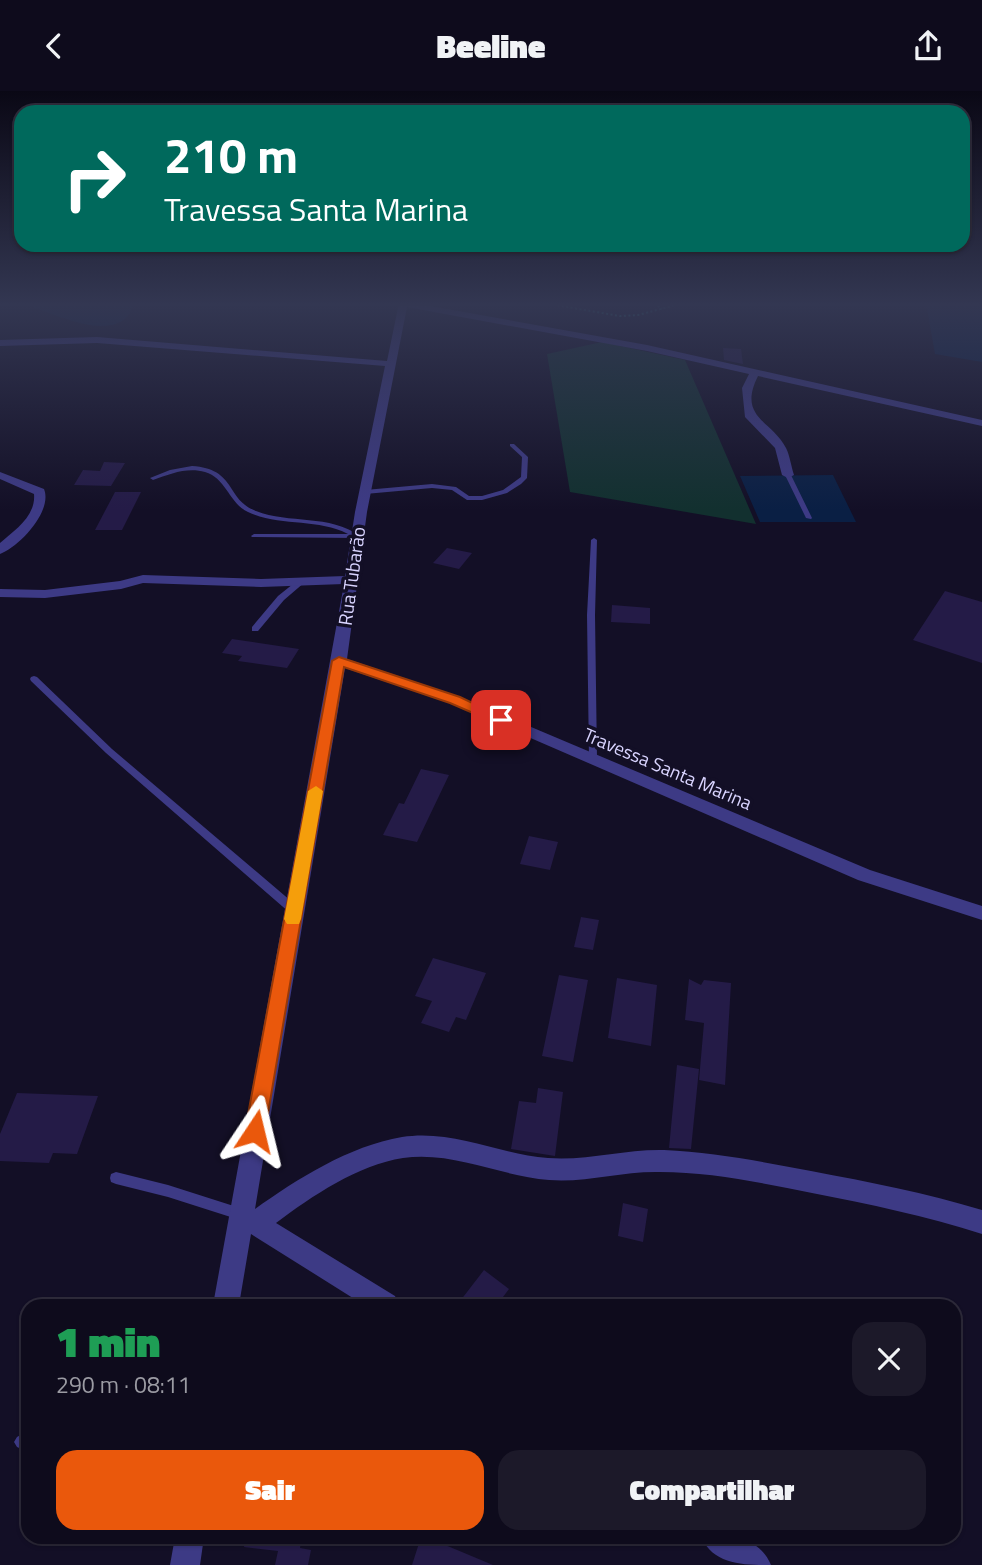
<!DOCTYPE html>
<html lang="pt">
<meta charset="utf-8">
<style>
body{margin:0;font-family:"Titillium Web",sans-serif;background:#1c1929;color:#f1f3f6;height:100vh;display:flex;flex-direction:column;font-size:26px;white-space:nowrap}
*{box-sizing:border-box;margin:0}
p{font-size:23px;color:#9b9ba3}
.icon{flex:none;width:38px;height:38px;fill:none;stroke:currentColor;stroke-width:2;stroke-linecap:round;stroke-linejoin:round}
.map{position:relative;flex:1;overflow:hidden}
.details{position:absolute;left:21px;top:1208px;width:940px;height:245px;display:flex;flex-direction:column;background:#0e0b1c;border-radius:21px;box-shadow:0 2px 5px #0004,0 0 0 2px #2e2b3b}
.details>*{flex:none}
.guide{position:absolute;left:14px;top:14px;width:956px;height:147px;border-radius:21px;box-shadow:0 2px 5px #0004,0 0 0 2px #2e2b3b;background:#00695c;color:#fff;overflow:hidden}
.pin{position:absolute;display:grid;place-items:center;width:60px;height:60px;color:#fff;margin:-30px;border-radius:14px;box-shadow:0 4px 10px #0006}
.me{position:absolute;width:77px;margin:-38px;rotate:10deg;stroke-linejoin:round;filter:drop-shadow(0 0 5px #0008)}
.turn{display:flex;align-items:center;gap:24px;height:147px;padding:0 35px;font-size:32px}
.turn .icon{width:91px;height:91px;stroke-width:2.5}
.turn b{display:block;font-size:49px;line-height:60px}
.round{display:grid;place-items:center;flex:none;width:74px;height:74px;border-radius:21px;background:#1c1929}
.headline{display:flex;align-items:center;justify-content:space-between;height:119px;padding:0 35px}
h1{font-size:42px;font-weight:800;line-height:52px;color:#1e9e55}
.primary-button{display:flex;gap:14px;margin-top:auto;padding:14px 35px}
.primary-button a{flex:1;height:80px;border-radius:21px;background:#ea580c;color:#fff;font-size:28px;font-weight:800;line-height:80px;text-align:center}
.primary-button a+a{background:#1c1929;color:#f1f3f6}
header{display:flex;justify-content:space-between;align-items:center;height:91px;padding:0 35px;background:#0e0b1c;font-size:32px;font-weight:800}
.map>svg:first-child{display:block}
</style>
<header><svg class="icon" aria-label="back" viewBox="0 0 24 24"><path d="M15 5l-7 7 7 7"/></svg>Beeline<svg class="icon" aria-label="share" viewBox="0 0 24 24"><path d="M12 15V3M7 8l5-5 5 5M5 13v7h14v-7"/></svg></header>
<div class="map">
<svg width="982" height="1474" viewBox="0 0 982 1474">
<rect width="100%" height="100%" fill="#130f26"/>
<path fill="#12302f" d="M602,251L685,269L756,433L570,401L547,263Z"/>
<path fill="#0a1f44" d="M35,212H134C132,217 130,224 126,227C104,247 56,224 33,216Z
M926,212L982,216V271L935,263Z
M833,384L856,431H760L740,385Z"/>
<path fill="#241b47" d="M723,257L741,258L743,273L724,269Z
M104,371L125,372L111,395L74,394L83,379L100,380Z
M115,401H141L122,439H95Z
M447,457L472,462L459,478L433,472Z
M945,500L982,511V572L913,549Z
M612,514L650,517V533L611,531Z
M232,548L299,558L287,577L238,570L242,565L222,562Z
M421,678L449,684L417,751L383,744L399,712L404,713Z
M529,745L558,751L550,779L520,773Z
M581,826L599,829L593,859L574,856Z
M433,867L486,882L466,929L456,926L449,941L421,932L432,910L415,905Z
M559,884L588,889L573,971L542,965Z
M617,887L657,894L651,955L608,947Z
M689,888L701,894L704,889L731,892L725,994L699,989L704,932L685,929Z
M677,974L699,978L691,1058L669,1057Z
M538,997L563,1001L555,1065L511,1058L519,1010L536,1012Z
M17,1002L98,1005L77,1063L53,1062L49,1072L0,1070V1043Z
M623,1112L648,1118L643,1151L618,1145Z
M484,1179L509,1198L497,1214H457Z
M245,1446H302L300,1457L311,1459L308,1474H275L278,1460L244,1456Z
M421,1446H426L493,1474H412Z"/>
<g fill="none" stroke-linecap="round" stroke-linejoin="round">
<path stroke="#2fb8b0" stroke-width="2" stroke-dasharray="2 2.5" stroke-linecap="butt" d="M544,212L620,225L638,224L683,212
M654,212L662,218"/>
<path fill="#3d3a85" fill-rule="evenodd" d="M510,353H514L528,366L527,387L521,393L507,402L482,409H467L452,399L432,397L365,403L362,401L365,399L432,393L456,396L469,405H482L503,399L521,386L522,366L510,355Z
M192,375C237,378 225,408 256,420C289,433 330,423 360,445L357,447L252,446L251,445L254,443H348C317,427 279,436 248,421C229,412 226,387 205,381C187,376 170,383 153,389L150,387L170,379Z
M786,383L791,384L812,427L811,428L806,427L785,384Z
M594,447L597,449L595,524L597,668L593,671L589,668L587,524L591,449Z
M298,489H304L305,491L284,509L258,540H252V536L278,505Z
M34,585L37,586L112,658L298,816L299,819L298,822H290L106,662L31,590L30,588L31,586Z
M116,1081L168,1094L240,1117L245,1118L247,1123L245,1128L240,1129L168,1106L116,1093L111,1091L110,1087L111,1083Z
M22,1343L28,1345V1361L17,1356L14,1351L17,1346Z"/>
<path fill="#3d3a85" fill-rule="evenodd" d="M399,212H414L647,254L982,329V335L758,285C737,327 772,329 786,357C790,365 791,375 794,384L788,387L782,384L775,357L745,326L742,297L749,283L647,260L407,216L367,421L347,568L460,606L870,779L982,815V829L858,789L450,612L345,577L255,1118C297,1088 349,1055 402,1046C452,1038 498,1063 548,1067C587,1070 625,1058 664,1059C714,1061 763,1071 811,1080C869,1091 926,1102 982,1119V1143C926,1125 869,1113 812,1102C762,1092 711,1081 660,1081C622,1080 586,1092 549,1089C499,1085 454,1060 403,1067C358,1074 312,1105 276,1132L395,1205L399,1214H364L251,1143L239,1214H213L344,493L261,496L143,492L121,498L45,507L0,506V498L45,499L120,490L143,484L261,488L345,485L355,421L385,275L97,252L0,255V249L97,246L387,270Z
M0,381L44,398C53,420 19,456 0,463V452C15,439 36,425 34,403L0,388Z
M175,1446H204L200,1474H170Z
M701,1446C728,1444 759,1445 771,1474C743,1474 714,1474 701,1446Z"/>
</g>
<linearGradient id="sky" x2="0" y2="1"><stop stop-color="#0a0815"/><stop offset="0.51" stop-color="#333752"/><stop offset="1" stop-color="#333752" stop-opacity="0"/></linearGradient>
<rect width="982" height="419" fill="url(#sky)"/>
<path fill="#ea580c" stroke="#983908" stroke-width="2" d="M339,566L460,606L508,629L501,633L496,632L450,612L344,576L265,1040L262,1047L255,1049L248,1047L245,1040L332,570Z"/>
<path fill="#f59e0b" d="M316,695L323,700L301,828L299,833H287L284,828L308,700Z"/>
<g text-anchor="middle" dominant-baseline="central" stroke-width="7" stroke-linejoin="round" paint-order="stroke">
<g font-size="19" fill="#d9d4ff" stroke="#130f26">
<text transform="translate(351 485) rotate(-82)">Rua Tubarão</text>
<text transform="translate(668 677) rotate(23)">Travessa Santa Marina</text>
</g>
</g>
</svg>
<div class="pin" style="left:501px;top:629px;background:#d93025"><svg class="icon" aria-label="arrive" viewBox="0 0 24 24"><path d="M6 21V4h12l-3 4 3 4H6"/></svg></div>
<svg class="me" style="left:255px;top:1040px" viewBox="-20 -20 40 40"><path d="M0-17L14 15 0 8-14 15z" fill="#ea580c" stroke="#fff" stroke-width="4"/></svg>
<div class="guide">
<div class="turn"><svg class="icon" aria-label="right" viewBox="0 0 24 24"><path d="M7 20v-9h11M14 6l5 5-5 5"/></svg><div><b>210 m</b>Travessa Santa Marina</div></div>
</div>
<section class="details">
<div class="headline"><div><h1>1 min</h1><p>290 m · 08:11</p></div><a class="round"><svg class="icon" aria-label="close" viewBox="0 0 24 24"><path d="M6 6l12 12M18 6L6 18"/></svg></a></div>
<div class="primary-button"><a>Sair</a><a>Compartilhar</a></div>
</section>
</div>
